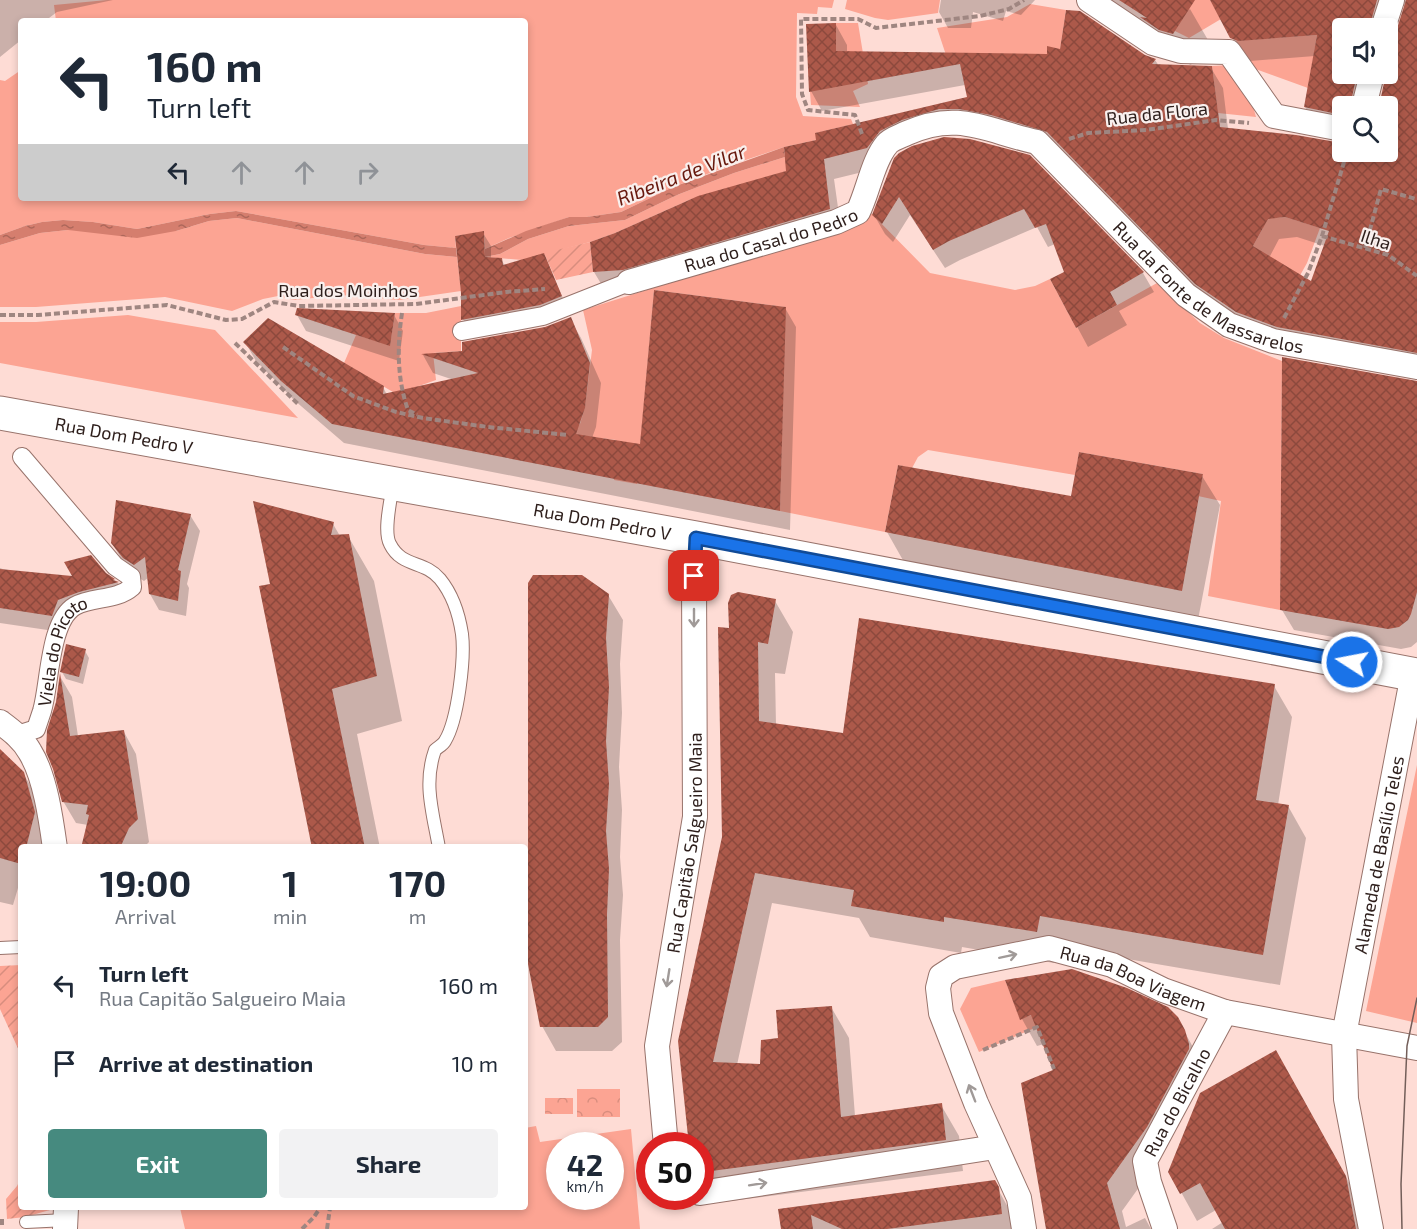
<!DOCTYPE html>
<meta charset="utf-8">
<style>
body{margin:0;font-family:"Exo 2",sans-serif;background:#f2f2f3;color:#1f2937;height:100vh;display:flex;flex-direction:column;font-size:22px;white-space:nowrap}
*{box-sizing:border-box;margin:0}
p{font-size:20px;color:#747a83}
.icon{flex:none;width:33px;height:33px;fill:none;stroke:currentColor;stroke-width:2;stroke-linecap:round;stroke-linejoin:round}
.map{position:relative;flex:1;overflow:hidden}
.side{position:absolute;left:18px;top:844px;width:510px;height:366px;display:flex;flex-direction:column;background:#fff;border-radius:6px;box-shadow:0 3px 9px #0003}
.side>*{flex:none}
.guide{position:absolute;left:18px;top:18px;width:510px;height:183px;border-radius:6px;box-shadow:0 3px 9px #0003;background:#fff;color:#1f2937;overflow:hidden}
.tools{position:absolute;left:1332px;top:18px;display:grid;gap:12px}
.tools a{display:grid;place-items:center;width:66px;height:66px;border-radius:6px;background:#fff;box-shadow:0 3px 9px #0003;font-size:30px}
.speed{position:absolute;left:546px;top:1132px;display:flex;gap:12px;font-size:30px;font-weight:700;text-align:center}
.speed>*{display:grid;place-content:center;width:78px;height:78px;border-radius:50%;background:#fff;box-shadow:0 3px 9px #0003;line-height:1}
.speed small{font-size:15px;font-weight:400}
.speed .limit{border:9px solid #d22;background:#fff;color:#111}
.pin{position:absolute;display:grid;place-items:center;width:51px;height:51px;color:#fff;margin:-26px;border-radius:12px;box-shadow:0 3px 9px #0006}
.me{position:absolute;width:66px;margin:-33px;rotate:281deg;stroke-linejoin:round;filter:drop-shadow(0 0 4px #0008)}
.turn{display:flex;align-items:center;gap:21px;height:126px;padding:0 30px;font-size:27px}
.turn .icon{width:78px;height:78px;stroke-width:2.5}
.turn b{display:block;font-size:42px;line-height:51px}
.lanes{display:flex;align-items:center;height:57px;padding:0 30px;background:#0003;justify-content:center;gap:30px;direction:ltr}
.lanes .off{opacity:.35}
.eta{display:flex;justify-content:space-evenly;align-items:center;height:102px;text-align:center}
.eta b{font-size:36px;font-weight:700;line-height:42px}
.button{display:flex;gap:12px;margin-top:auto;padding:12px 30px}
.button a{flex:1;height:69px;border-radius:6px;background:#468a7f;color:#fff;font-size:24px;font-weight:700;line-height:69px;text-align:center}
.button a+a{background:#f2f2f3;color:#1f2937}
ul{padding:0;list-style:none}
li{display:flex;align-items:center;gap:18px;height:78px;padding:0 30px}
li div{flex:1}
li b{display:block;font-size:22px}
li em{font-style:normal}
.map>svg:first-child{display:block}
</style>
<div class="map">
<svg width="1417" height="1229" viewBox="0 0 1417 1229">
<defs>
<pattern id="park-crowns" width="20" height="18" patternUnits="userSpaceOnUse" patternTransform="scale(1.5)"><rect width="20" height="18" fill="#fca493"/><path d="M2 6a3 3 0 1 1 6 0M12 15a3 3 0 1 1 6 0" fill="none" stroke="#d88d7e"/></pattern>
<pattern id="garden-furrows" width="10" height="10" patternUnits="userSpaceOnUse" patternTransform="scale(1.5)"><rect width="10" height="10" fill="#fca493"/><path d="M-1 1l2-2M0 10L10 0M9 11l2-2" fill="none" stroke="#d88d7e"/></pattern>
<pattern id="water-ripples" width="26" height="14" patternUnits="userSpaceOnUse" patternTransform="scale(1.5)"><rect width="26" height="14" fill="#d57e6e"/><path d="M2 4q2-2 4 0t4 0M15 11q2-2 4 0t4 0" fill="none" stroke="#ad675a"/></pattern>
<pattern id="building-cross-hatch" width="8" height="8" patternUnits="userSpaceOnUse" patternTransform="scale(1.5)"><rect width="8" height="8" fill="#ac594a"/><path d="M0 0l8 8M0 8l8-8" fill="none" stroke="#8c493d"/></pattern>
</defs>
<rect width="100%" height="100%" fill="#fedcd5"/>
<path fill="#fca493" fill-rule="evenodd" d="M107,0H834L832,8L818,7L817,14L797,13L796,97L803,116L851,119L853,124L816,133V140L784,147L731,165L673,187L621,212L586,217H569L509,238L485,249L484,232L455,236L456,248L424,245L236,211L210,214L137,229L93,222L63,220L42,222L25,226L0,235V80L5,81L21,70V198H525V21H56L54,5Z
M847,0H940L938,13L888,20L875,18L845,9Z
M1172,0H1210L1221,19L1189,38L1175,31Z
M1030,4L1066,10L1060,49L1047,63L947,58L937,28L1007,17Z
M832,23H858L868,84L853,91L860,107L811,105L808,66Z
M1317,35L1308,88L1250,67L1232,41Z
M1231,65L1251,99L1256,117L1218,113L1212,66Z
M785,157L791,170L689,200L615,233L590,242L522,260L485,257L500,254L528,239L569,226L625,220L677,195L734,173Z
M868,210L930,273L1015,290L1035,286L1050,279L1076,328L1157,283L1200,323L1224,338L1282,361L1280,610L1208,596L1221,501L1198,496L1203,474L1079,452L1075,475L928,450L918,457L912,468L898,465L885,532L780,511L785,307L654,290L637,484L614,480L616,440L578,435L568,431L580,424L585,407L592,350L583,310L847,227Z
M1251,214L1276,218L1285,217L1320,228L1307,263L1298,279L1253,246L1263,228Z
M237,218L425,254L457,257L461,291L399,300L341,295L294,300L278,296L263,299L232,311L165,297L36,307H0V245L40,233L68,230L176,231L209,221Z
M461,306V351L433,353L436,380L419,386L403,398L344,363L356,335L390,345L395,313H426Z
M128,315L215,330L298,418L0,363V322H36Z
M1417,765V1023L1366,1011Z
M1005,980L1020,1019L1032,1015L1037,1027L979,1052L960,1009L971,988Z
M536,1126L540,1142L631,1129L640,1229H185L180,1208H525V1128ZM560,1146H610V1197H560Z"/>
<path fill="url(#park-crowns)" d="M577,1089H620V1117H577Z
M545,1098H573V1114H545Z"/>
<path fill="url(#garden-furrows)" d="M590,242L593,272L556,280L544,253Z
M21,965V1055L0,1009V966Z
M21,1178V1208H57L25,1217L7,1219L6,1199L17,1186Z"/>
<path fill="url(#water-ripples)" d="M784,147L785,157L734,173L677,195L625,220L569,226L528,239L500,254L485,257V249L526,231L569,217H586L621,212L673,187Z
M236,211L424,245L456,248L457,257L425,254L237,218L209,221L176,231L137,238L68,230L40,233L0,245V235L25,226L42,222L63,220L93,222L137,229L210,214Z"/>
<path fill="#0003" fill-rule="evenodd" d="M0,0H113L57,12L45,21H21V40L0,57Z
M941,0H1035L1021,15L1006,11L1003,21L973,12L971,28H948L939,12Z
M1105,0H1176L1172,20L1190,9L1208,40L1191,65L1176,59Z
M1211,0H1417V370L1289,347L1209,304L1060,152L952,129L899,146L879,168L834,179L841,229L606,292L594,272L787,172L818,141L968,98L965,85L822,111L811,91L836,25L847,45V52L1144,56L1155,60L1159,66L1211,68L1223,88L1228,129L1342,144V152H1388V106H1380L1385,80H1381L1366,106H1342V133L1317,127L1305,107L1315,56L1250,61L1244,58ZM1400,6H1407L1398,34L1393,40L1388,43V74H1342V28H1386ZM1297,237L1325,246L1311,283L1269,258L1279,239Z
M1029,156L1143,273L1154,292L1119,311L1127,325L1088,347L1052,280L1066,273L1055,244L1048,247L1037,227L960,260L945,268L910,215L893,242L885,234L874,215L889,173Z
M483,233L491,246V259H501L505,266L543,255L568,309L470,332L463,319Z
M785,308L796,327L790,530L344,443L294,400L256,361L245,342L383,387L387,395L454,380L433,373L423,355L463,353L546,328L570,319L581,338L601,383L596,427L592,438L642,445Z
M297,315H394L403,331L399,361L306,331Z
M1417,382V642L1411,647L1401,649L1294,630L1282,610Z
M1202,476L1220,505L1198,620L904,562L887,532Z
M190,515L200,531L187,584L189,588L186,616L159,610L150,594L149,577L144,581L133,574L122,560L112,543Z
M333,524L340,536H348L374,581L402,721L357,734L380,848H314L272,585Z
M0,568L8,571L75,578L105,574L118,583L126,598L67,616L61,632L0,623Z
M608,595L623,620L620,664L622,713L619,767L622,810L620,857L623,895L620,940L622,1042L612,1051H556L542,1026Z
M775,601L793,632L785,674L775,673L776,725L844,735L1274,686L1292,717L1278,805L1288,806L1306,838L1280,985L1057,947L1054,963L962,947L961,953L870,937L859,918L772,903L737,1065L761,1066L780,1040L831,1007L849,1038L855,1116L941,1105L959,1136L963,1171L723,1202L720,1196L711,1197L700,1179V1146H691L723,837L730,629Z
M85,651L89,658L83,684L66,679L62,672Z
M61,678L72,697L78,736L124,732L136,754L149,842L143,848H83L88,825L76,823L63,801L57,702Z
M0,751L23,773L41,804L51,848H21V889L18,888L13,905L0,902Z
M1007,981L1177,1018L1200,1060L1204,1077L1163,1154L1122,1211L1126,1227L1145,1218L1151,1229H1048L1055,1071L1044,1044L1037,1046L1022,1019Z
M1292,1080L1362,1206L1366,1229H1212L1223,1222L1216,1210L1197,1221L1170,1172Z
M994,1182L1010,1211L1013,1229H783L780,1211Z"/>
<path fill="url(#building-cross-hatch)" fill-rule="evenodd" d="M1119,0H1195L1173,34L1159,30L1140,17L1147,18Z
M1210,0H1377L1369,28H1342V74H1357L1350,106H1342V115L1304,107L1317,35L1238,41L1230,38Z
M1406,0H1417V353L1277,327L1236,312L1195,284L1047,132L991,115L959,109H939L902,120L880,131L867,148L824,159L830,209L623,270L593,272L590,242L615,233L698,196L786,171L784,147L816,140L815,133L967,97L960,64L809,92L806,24L836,23V51L1047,54V46L1060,49L1066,10L1080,11L1145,55L1156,59L1152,64L1212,66L1220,127L1296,135L1342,143L1340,152H1388V106H1379L1386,74H1388V57ZM1285,217L1329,231L1311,281L1253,246L1268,219Z
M944,137L970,139L1030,155L1144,272L1110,292L1117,305L1076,328L1050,279L1064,272L1046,224L1035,228L1024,209L949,241L933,250L899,197L882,224L872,215L894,158L899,153L912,146Z
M484,231L485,257L502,258L503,265L544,253L562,296L540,305L461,320V293L455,236Z
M654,290L786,307L780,511L332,424L281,381L243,342L268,318L384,386L383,394L478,373L421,354L462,351V342L545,327L571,317L590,363L585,408L576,434L640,444Z
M297,308L395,313L390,346L295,315Z
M1282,357L1417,381V592L1411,614L1408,620L1399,627L1388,629L1280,610Z
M1079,452L1203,474L1182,591L885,532L898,465L1071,496Z
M116,500L191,514L178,570L181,571L178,601L149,594L145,557L134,565L123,558L111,543Z
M253,501L334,522L331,535L349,534L377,676L332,689L365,848H312L259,586L270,584Z
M91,555L106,573L115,579L113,580L119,582L79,592L58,600L52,616L0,608V569L72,576L64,562Z
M533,575H582L609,594L606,638L609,687L606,741L609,784L606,831L609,869L607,914L608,1017L598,1027H540L528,964V583Z
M738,592L776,599L768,644L758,642L759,721L843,733L859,618L1275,684L1256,800L1289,805L1263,955L1040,916L1037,932L944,917V922L851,906L854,890L755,873L713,1062L760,1064L761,1040L778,1038L776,1010L832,1006L841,1117L942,1103L946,1140L704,1172L703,1165L700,1166V1146H689L678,1041L722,837L718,627L729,628L728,603L731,595Z
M66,644L86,649L79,677L60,672Z
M60,673L70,736L124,730L138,819L129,828L120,848H81L89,815L86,814L88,805L62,802L53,769L46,752L47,730L56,702Z
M0,749L24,772L35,812L26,848H21V864L0,858Z
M1072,969L1127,988L1168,1007L1178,1017L1185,1030L1189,1044V1049L1147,1127L1107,1183L1120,1229H1046L1021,1083L1053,1070L1031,1015L1020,1020L1005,980Z
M1276,1050L1346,1176L1356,1229H1225L1200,1183L1180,1194L1168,1172L1200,1093Z
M995,1180L999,1187L1002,1214L887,1229H842L811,1215L813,1229H781L778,1209Z"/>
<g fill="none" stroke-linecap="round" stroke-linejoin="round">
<defs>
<path id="service" d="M393,485C391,499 383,531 390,544C402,568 424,560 440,579C453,595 459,614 462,634C465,658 458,720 445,741C443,745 438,747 435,750C423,784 433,813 439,848
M0,948L21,947
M26,1222L66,1220"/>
<g id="pedestrian">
<path d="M462,331L543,316L629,282"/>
<path id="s1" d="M17,735L36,729C38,723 40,717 42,711C50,684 49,621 75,606C93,596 116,601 132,587L131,577L115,566L22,457"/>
</g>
<g id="minor">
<path d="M1089,0L1153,43L1181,51L1229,52L1274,116L1342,129"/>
<path d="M1383,28L1392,0"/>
<path d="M1364,106L1372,74"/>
<path id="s2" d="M629,282L836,222L858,212C868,192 873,160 887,144C891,139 901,136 907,133C959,110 986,131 1037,142L1186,295L1229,325L1273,341L1417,367"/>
<path d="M0,722C12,731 23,739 30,752C45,776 51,819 55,848"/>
<path id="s3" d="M666,1146L657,1046L695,817L694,576L696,538"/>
<path d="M700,1193L995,1147"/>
<path d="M65,1229L66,1208"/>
<path id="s4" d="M1024,1229L1019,1198L976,1103L941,1013L938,988L941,976L955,967L1049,948L1112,965L1163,990L1225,1012L1417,1048"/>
<path id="s5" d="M1165,1229L1149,1182L1145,1161L1225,1012"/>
<path id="s6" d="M1371,1229L1346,1099L1344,1035L1413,674"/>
</g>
<g id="secondary">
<path id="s7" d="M0,413L696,538L1417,675"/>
</g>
</defs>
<use href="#service" stroke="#98736b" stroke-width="14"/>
<use href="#pedestrian" stroke="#98736b" stroke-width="20"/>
<use href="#minor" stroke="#98736b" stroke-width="26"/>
<use href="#secondary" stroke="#98736b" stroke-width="35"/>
<path stroke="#9f8681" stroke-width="4" stroke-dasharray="6 3" stroke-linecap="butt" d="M862,134L855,115L808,110L802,94L801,19H858L876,28L980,16L1009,9L1024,0
M1069,139L1088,133L1146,130L1216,120L1249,123
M1322,236L1388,255L1417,276
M1365,248L1381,189L1416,199
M402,313C397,346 397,379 408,410L417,415
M0,315H38L167,305L226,320L242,319L274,302L299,306L416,304L506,292L545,289
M1284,318L1308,273L1322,236L1347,152
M235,343L298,404
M283,347L353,396L396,412L423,418L488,427L568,435
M983,1050L1037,1027L1054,1069
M2,1219V1228
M302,1229L314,1217L320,1208
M327,1229L330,1208"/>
<use href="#service" stroke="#fff" stroke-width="12"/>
<use href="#pedestrian" stroke="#fff" stroke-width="18"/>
<use href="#minor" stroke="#fff" stroke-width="24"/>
<use href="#secondary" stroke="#fff" stroke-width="33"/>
<path stroke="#735e59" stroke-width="1.5" d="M1402,1229L1401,1184L1407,1046L1417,998"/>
</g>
<defs><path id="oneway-shaft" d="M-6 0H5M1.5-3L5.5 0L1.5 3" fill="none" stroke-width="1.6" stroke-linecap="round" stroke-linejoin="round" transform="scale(1.5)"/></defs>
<g stroke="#a09a98">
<use href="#oneway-shaft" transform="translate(694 618) rotate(90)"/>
<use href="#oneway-shaft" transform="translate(1008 956) rotate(-12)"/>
<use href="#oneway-shaft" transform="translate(668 978) rotate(99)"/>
<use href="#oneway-shaft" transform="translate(972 1093) rotate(-111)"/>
<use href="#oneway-shaft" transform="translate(758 1184) rotate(-9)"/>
</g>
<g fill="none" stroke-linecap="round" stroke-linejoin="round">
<defs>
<path id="route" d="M694,576L696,538L1352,662"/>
</defs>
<use href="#route" stroke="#114b97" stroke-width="15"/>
<use href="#route" stroke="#1a73e8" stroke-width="10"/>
</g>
<g text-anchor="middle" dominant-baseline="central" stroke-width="4.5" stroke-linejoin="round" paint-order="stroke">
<g font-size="18" fill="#2d1e1b" stroke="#f9f0ee">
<text transform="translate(1157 113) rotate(-6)">Rua da Flora</text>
<text stroke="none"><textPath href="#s2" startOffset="148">Rua do Casal do Pedro</textPath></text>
<text transform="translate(1376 239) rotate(18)">Ilha</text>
<text stroke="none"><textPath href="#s2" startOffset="700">Rua da Fonte de Massarelos</textPath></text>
<text x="348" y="290">Rua dos Moinhos</text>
<text stroke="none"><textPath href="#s7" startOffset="126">Rua Dom Pedro V</textPath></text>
<text stroke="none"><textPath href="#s7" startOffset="612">Rua Dom Pedro V</textPath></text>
<text stroke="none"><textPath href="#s1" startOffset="104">Viela do Picoto</textPath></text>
<text stroke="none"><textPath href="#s3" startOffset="306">Rua Capitão Salgueiro Maia</textPath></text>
<text stroke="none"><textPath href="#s6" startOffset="380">Alameda de Basílio Teles</textPath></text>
<text stroke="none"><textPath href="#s4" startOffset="472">Rua da Boa Viagem</textPath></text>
<text stroke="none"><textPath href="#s5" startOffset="138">Rua do Bicalho</textPath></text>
</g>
<g font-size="20" font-style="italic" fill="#68190e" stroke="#f9f0ee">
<text transform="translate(681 174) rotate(-21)">Ribeira de Vilar</text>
</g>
</g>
</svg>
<div class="tools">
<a><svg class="icon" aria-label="sound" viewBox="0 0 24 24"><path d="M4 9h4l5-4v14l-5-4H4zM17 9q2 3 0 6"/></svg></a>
<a><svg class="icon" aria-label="search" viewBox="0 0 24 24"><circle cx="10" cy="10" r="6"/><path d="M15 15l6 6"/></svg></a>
</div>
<div class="speed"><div>42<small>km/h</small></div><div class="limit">50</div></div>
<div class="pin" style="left:694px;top:576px;background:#d93025"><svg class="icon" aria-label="arrive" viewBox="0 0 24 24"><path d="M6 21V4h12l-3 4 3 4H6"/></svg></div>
<svg class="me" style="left:1352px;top:662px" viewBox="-20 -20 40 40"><circle r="17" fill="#1a73e8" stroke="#fff" stroke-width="3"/><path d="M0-11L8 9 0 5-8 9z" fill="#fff"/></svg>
<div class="guide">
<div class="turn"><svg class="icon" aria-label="left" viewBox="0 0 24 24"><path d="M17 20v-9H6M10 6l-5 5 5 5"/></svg><div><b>160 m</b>Turn left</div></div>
<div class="lanes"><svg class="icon" aria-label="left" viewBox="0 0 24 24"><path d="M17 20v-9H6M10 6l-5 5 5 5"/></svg><svg class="icon off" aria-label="ahead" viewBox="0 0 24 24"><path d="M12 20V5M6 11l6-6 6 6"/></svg><svg class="icon off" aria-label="ahead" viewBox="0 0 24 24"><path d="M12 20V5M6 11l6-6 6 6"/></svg><svg class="icon off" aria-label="right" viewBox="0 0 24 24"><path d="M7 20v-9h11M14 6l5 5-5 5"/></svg></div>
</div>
<section class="side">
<div class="eta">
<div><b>19:00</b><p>Arrival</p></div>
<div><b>1</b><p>min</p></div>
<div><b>170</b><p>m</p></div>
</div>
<ul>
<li><svg class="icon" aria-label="left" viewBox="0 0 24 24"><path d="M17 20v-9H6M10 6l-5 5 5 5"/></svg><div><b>Turn left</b><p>Rua Capitão Salgueiro Maia</p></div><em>160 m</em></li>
<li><svg class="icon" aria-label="arrive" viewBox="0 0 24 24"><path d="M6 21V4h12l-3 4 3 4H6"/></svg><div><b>Arrive at destination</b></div><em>10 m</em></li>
</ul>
<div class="button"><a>Exit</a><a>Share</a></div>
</section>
</div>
